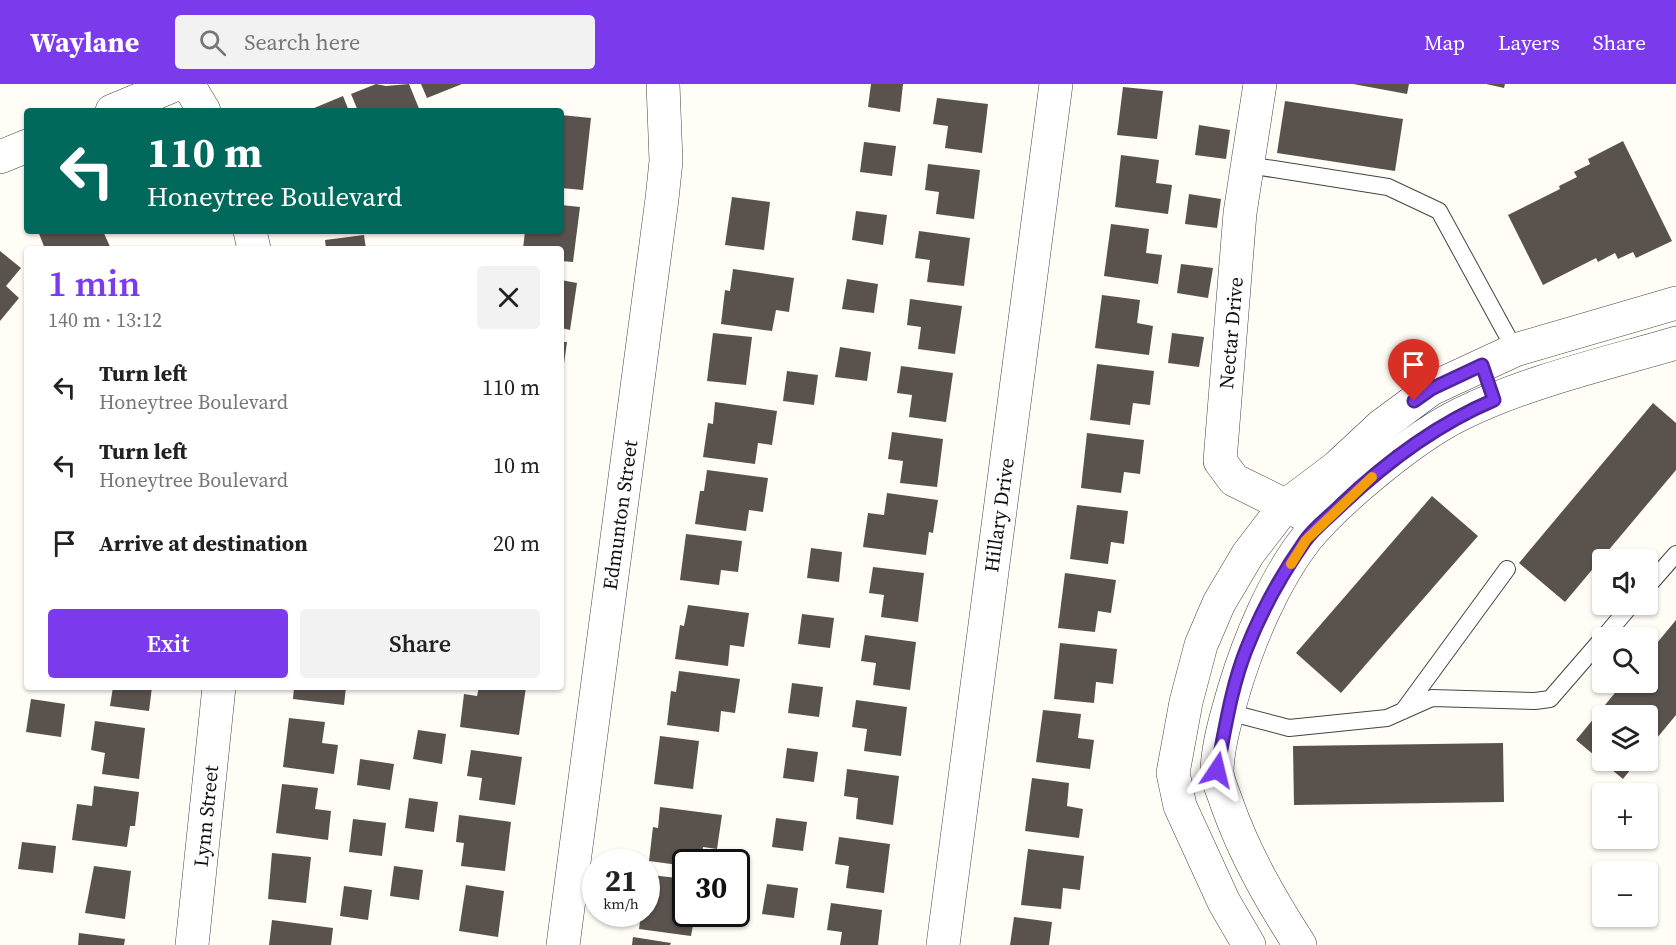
<!DOCTYPE html>
<meta charset="utf-8">
<style>
body{margin:0;font-family:"Source Serif 4",serif;background:#f2f2f2;color:#222;height:100vh;display:flex;flex-direction:column;font-size:22px;white-space:nowrap}
*{box-sizing:border-box;margin:0}
p{font-size:20px;color:#767676}
.icon{flex:none;width:33px;height:33px;fill:none;stroke:currentColor;stroke-width:2;stroke-linecap:round;stroke-linejoin:round}
.map{position:relative;flex:1;overflow:hidden}
.sheet{position:absolute;left:24px;top:162px;width:540px;height:444px;display:flex;flex-direction:column;background:#fff;border-radius:6px;box-shadow:0 2px 4px #0004}
.sheet>*{flex:none}
.top-card{position:absolute;left:24px;top:24px;width:540px;height:126px;border-radius:6px;box-shadow:0 2px 4px #0004;background:#00695c;color:#fff;overflow:hidden}
.fabs{position:absolute;left:1592px;top:465px;display:grid;gap:12px}
.fabs a{display:grid;place-items:center;width:66px;height:66px;border-radius:6px;background:#fff;box-shadow:0 2px 4px #0004;font-size:30px}
.speed{position:absolute;left:582px;top:765px;display:flex;gap:12px;font-size:30px;font-weight:700;text-align:center}
.speed>*{display:grid;place-content:center;width:78px;height:78px;border-radius:50%;background:#fff;box-shadow:0 2px 4px #0004;line-height:1}
.speed small{font-size:15px;font-weight:400}
.speed .limit{border:3px solid #111;border-radius:9px;background:#fff;color:#111}
.pin{position:absolute;display:grid;place-items:center;width:51px;height:51px;color:#fff;margin:-62px -26px;border-radius:50% 50% 50% 0;rotate:-45deg;box-shadow:0 0 6px #0007}
.pin .icon{rotate:45deg}
.me{position:absolute;width:66px;margin:-33px;rotate:10deg;stroke-linejoin:round;filter:drop-shadow(0 0 4px #0008)}
.turn{display:flex;align-items:center;gap:21px;height:126px;padding:0 24px;font-size:27px}
.turn .icon{width:78px;height:78px;stroke-width:2.5}
.turn b{display:block;font-size:42px;line-height:51px}
.round{display:grid;place-items:center;flex:none;width:63px;height:63px;border-radius:6px;background:#f2f2f2}
.overview{display:flex;align-items:center;justify-content:space-between;height:102px;padding:0 24px}
h1{font-size:36px;font-weight:600;line-height:45px;color:#7c3aed}
.button{display:flex;gap:12px;margin-top:auto;padding:12px 24px}
.button a{flex:1;height:69px;border-radius:6px;background:#7c3aed;color:#fff;font-size:24px;font-weight:600;line-height:69px;text-align:center}
.button a+a{background:#f2f2f2;color:#222}
ul{padding:0;list-style:none}
li{display:flex;align-items:center;gap:18px;height:78px;padding:0 24px}
li div{flex:1}
li b{display:block;font-size:22px}
li em{font-style:normal}
header{display:flex;align-items:center;gap:36px;box-sizing:border-box;height:84px;padding:0 30px;background:#7c3aed;color:#fff}
header strong{font-size:28px}
nav{display:flex;gap:33px;margin-inline-start:auto;font-size:21px}
.search{width:420px;height:54px;background:#f2f2f2;display:flex;align-items:center;gap:15px;box-sizing:border-box;padding:0 21px;border-radius:6px;color:#767676;font-size:22px}
.map>svg:first-child{display:block}
</style>
<header>
<strong>Waylane</strong>
<div class="search"><svg class="icon" aria-label="search" viewBox="0 0 24 24"><circle cx="10" cy="10" r="6"/><path d="M15 15l6 6"/></svg>Search here</div>
<nav><a>Map</a><a>Layers</a><a>Share</a></nav>
</header>
<div class="map">
<svg width="1676" height="861" viewBox="0 0 1676 861">
<rect width="100%" height="100%" fill="#fffdf5"/>
<path fill="#5a524d" d="M376,0L386,2L409,0L420,27H358L351,10Z
M421,0H462L427,14Z
M871,0H903L900,28L868,23Z
M1353,0H1409L1407,10Z
M1486,0H1505L1504,4Z
M1123,3L1163,7L1157,55L1117,51Z
M343,12L349,27H307Z
M937,14L988,20L982,69L945,64L948,42L933,40Z
M1285,17L1403,35L1395,87L1277,69Z
M561,31L591,34L583,106L561,104Z
M1199,41L1230,46L1226,75L1195,71Z
M1623,57L1672,157L1636,174L1633,168L1618,175L1615,169L1598,178L1596,174L1543,201L1508,131L1560,105L1559,102L1577,93L1574,88L1590,80L1588,75Z
M864,58L896,62L892,92L860,88Z
M1121,71L1159,76L1156,99L1172,101L1168,130L1115,123Z
M928,80L980,86L974,135L936,130L939,108L925,106Z
M1189,110L1221,115L1217,144L1185,140Z
M732,113L770,118L764,166L725,161Z
M561,121L580,123L573,178L561,177V165H523L525,147H561Z
M856,127L887,131L883,161L852,156Z
M1111,140L1149,145L1146,169L1162,171L1158,200L1104,192Z
M38,147H103L111,165H45Z
M919,147L970,154L964,202L927,198L930,176L915,174Z
M364,151L366,165H326L325,156Z
M0,167L21,184L6,202L19,214L0,237Z
M1181,180L1213,184L1208,214L1177,209Z
M733,185L794,194L789,228L776,226L772,247L721,240L725,206L730,207Z
M847,195L878,200L874,229L842,225Z
M561,196L577,199L570,246L561,244Z
M1102,211L1140,216L1137,239L1153,242L1149,271L1095,264Z
M910,215L962,222L955,270L918,265L921,243L907,241Z
M713,249L752,253L746,301L707,297Z
M1172,249L1204,253L1199,283L1168,279Z
M561,258H567L562,294H561Z
M840,263L871,268L867,297L835,293Z
M1097,280L1154,287L1150,321L1133,319L1130,341L1090,336Z
M901,282L953,289L946,338L909,333L912,311L897,309Z
M787,287L818,291L814,321L783,317Z
M715,318L777,327L772,361L758,359L755,380L703,373L708,339L713,340Z
M1653,319L1676,339V386L1565,518L1519,479Z
M892,348L943,355L937,403L900,399L903,377L888,375Z
M1087,349L1144,356L1140,390L1124,388L1121,409L1081,404Z
M707,386L768,394L763,428L749,426L746,447L695,440L700,407H704Z
M887,409L938,416L933,449L929,448L926,471L863,463L868,429L884,431Z
M1432,412L1478,452L1341,609L1296,569Z
M1077,421L1128,427L1124,460L1111,458L1108,480L1070,475Z
M686,450L742,457L738,488L721,486L719,501L680,496Z
M811,464L842,468L839,498L807,494Z
M873,483L924,489L918,538L881,533L884,511L869,509Z
M1065,489L1116,496L1111,529L1098,527L1095,548L1058,544Z
M688,521L749,529L744,563L730,561L728,582L675,575L680,541L684,542Z
M802,530L834,534L830,564L798,560Z
M1676,536V631L1647,666V632H1602V676H1638L1623,695L1576,656L1624,598H1647V571Z
M865,551L916,558L910,606L873,601L876,579L861,577Z
M1060,559L1117,565L1113,600L1096,598L1094,619L1054,615Z
M679,587L740,595L735,629L721,627L719,648L667,641L671,607L676,608Z
M792,599L823,603L819,633L788,629Z
M113,603H152L149,627L110,622Z
M294,603H346L344,621L293,615Z
M479,603H526L519,651L460,643L464,610L477,612Z
M31,615L65,620L61,653L26,648Z
M856,616L907,623L901,672L864,667L867,645L852,643Z
M1043,626L1081,630L1078,654L1094,656L1090,685L1036,678Z
M289,634L325,638L322,659L338,661L334,690L283,683Z
M95,637L145,644L139,695L102,690L105,669L91,666Z
M418,646L446,650L442,680L413,675Z
M660,652L699,657L693,705L654,700Z
M1503,659L1504,718L1294,721L1293,662Z
M787,664L818,668L814,698L783,694Z
M471,666L522,673L515,721L479,716L482,694L467,692Z
M360,675L394,680L390,706L357,701Z
M847,685L899,692L893,741L856,735L858,714L844,712Z
M1032,694L1069,699L1067,722L1083,725L1079,754L1025,747Z
M282,700L318,704L315,725L331,727L328,756L276,749Z
M94,702L139,708L135,742H130L127,763L72,756L77,720L92,722Z
M409,714L438,718L434,748L405,744Z
M660,723L722,731L717,765L703,763L701,778H686V782L649,777L653,743L658,744Z
M459,731L511,738L505,787L461,782L464,759L456,758Z
M776,734L807,738L803,767L772,763Z
M353,735L386,739L382,772L349,768Z
M839,753L890,760L884,809L846,804L849,782L835,780Z
M22,758L56,762L53,789L18,785Z
M1028,765L1084,772L1080,806L1063,804L1061,825L1021,821Z
M272,769L311,773L306,819L268,815Z
M94,782L131,787L125,835L85,829Z
M394,782L423,786L419,816L390,812Z
M651,791L686,795V830H695L691,852L639,845L641,830H646V811Z
M767,800L798,804L794,834L762,830Z
M466,801L504,807L498,853L459,847Z
M344,802L372,806L368,836L340,832Z
M831,819L882,826L878,861H840L842,848L827,846Z
M1014,833L1052,838L1049,861H1010Z
M272,836L333,844L331,861H269Z
M79,849L125,855L124,861H78Z
M633,853L671,859L670,861H632Z"/>
<g fill="none" stroke-linecap="round" stroke-linejoin="round">
<defs>
<path id="service" d="M1248,81L1388,103L1439,127L1515,266
M1647,503L1676,470
M1603,554L1632,520
M1403,627L1507,485
M1228,628L1289,644L1387,634L1432,614L1535,617L1550,615L1602,555"/>
<path id="minor" d="M188,0L204,27
M1260,0L1240,129L1220,377L1234,396L1305,431
M112,27L177,0
M0,73L27,62
M250,147L254,165
M192,861L219,603
M563,861L662,115L666,77L663,0
M943,861L1056,0
M1249,861L1224,818L1180,722L1173,689L1186,618L1201,561L1219,519L1248,470L1284,423L1337,383L1381,342L1431,305L1515,266L1676,219
M1300,861C1271,816 1245,771 1227,720C1224,710 1217,697 1217,686C1218,660 1227,630 1234,606C1249,556 1274,496 1306,455C1340,414 1414,353 1461,330C1529,297 1604,280 1676,259"/>
</defs>
<use href="#service" stroke="#444" stroke-width="18"/>
<use href="#minor" stroke="#444" stroke-width="34"/>
<use href="#service" stroke="#fff" stroke-width="16"/>
<use href="#minor" stroke="#fff" stroke-width="33"/>
</g>
<g fill="none" stroke-linecap="round" stroke-linejoin="round">
<defs>
<path id="route" d="M1217,686C1225,646 1231,604 1246,566C1261,528 1281,491 1305,457C1314,444 1329,433 1340,422C1386,378 1435,341 1494,316L1482,281L1431,305L1414,317"/>
</defs>
<use href="#route" stroke="#51269a" stroke-width="15"/>
<use href="#route" stroke="#7c3aed" stroke-width="10"/>
<path stroke="#f59e0b" stroke-width="10" d="M1291,480L1306,456L1372,393"/>
</g>
<g text-anchor="middle" dominant-baseline="central" stroke-width="6" stroke-linejoin="round" paint-order="stroke">
<g font-size="20" fill="#111" stroke="#fff">
<text transform="translate(1231 249) rotate(-85)">Nectar Drive</text>
<text transform="translate(620 431) rotate(-82)">Edmunton Street</text>
<text transform="translate(999 431) rotate(-82)">Hillary Drive</text>
<text transform="translate(206 732) rotate(-84)">Lynn Street</text>
</g>
</g>
</svg>
<div class="fabs">
<a><svg class="icon" aria-label="sound" viewBox="0 0 24 24"><path d="M4 9h4l5-4v14l-5-4H4zM17 9q2 3 0 6"/></svg></a>
<a><svg class="icon" aria-label="search" viewBox="0 0 24 24"><circle cx="10" cy="10" r="6"/><path d="M15 15l6 6"/></svg></a>
<a><svg class="icon" aria-label="layers" viewBox="0 0 24 24"><path d="M12 4l9 5-9 5-9-5zM3 14l9 5 9-5"/></svg></a>
<a>+</a>
<a>−</a>
</div>
<div class="speed"><div>21<small>km/h</small></div><div class="limit">30</div></div>
<div class="pin" style="left:1414px;top:317px;background:#d93025"><svg class="icon" aria-label="arrive" viewBox="0 0 24 24"><path d="M6 21V4h12l-3 4 3 4H6"/></svg></div>
<svg class="me" style="left:1217px;top:686px" viewBox="-20 -20 40 40"><path d="M0-17L14 15 0 8-14 15z" fill="#7c3aed" stroke="#fff" stroke-width="4"/></svg>
<div class="top-card">
<div class="turn"><svg class="icon" aria-label="left" viewBox="0 0 24 24"><path d="M17 20v-9H6M10 6l-5 5 5 5"/></svg><div><b>110 m</b>Honeytree Boulevard</div></div>
</div>
<section class="sheet">
<div class="overview"><div><h1>1 min</h1><p>140 m · 13:12</p></div><a class="round"><svg class="icon" aria-label="close" viewBox="0 0 24 24"><path d="M6 6l12 12M18 6L6 18"/></svg></a></div>
<ul>
<li><svg class="icon" aria-label="left" viewBox="0 0 24 24"><path d="M17 20v-9H6M10 6l-5 5 5 5"/></svg><div><b>Turn left</b><p>Honeytree Boulevard</p></div><em>110 m</em></li>
<li><svg class="icon" aria-label="left" viewBox="0 0 24 24"><path d="M17 20v-9H6M10 6l-5 5 5 5"/></svg><div><b>Turn left</b><p>Honeytree Boulevard</p></div><em>10 m</em></li>
<li><svg class="icon" aria-label="arrive" viewBox="0 0 24 24"><path d="M6 21V4h12l-3 4 3 4H6"/></svg><div><b>Arrive at destination</b></div><em>20 m</em></li>
</ul>
<div class="button"><a>Exit</a><a>Share</a></div>
</section>
</div>
